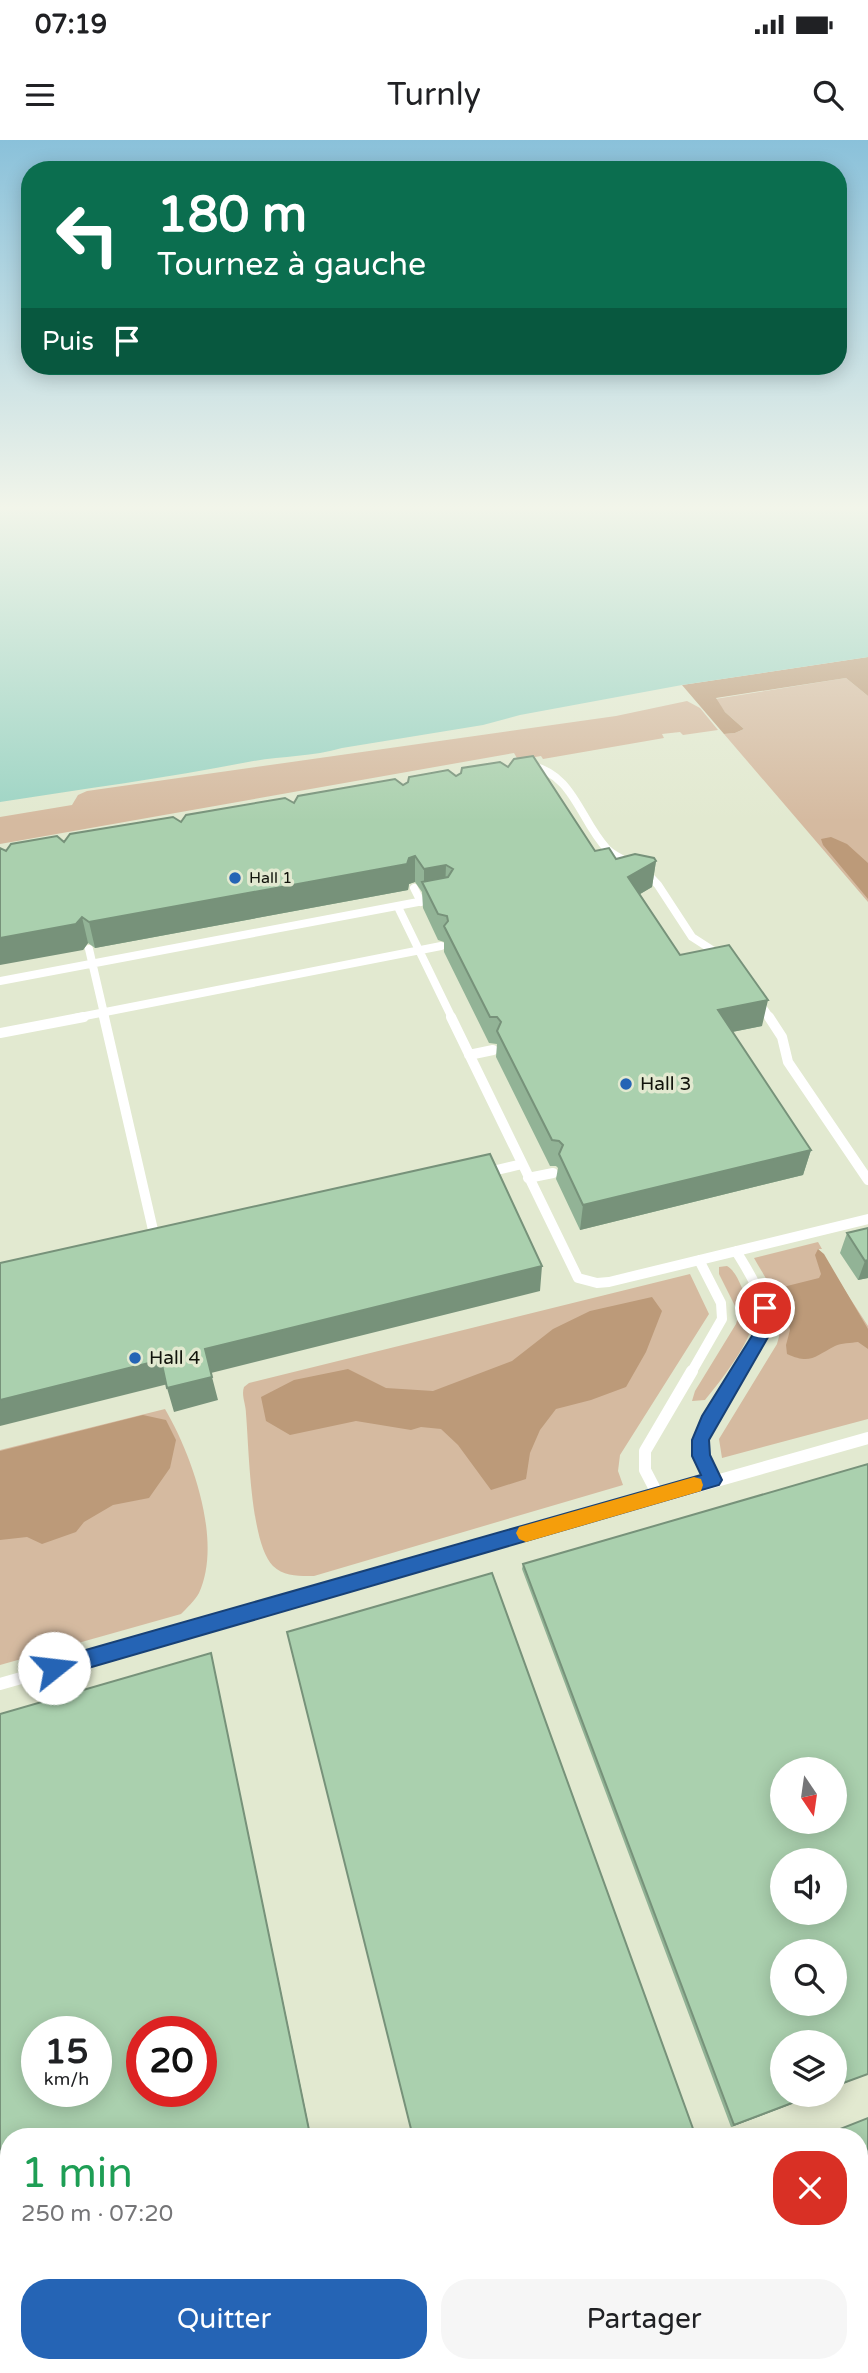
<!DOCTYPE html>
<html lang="fr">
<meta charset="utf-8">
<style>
body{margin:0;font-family:"Varela Round",sans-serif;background:#f6f6f6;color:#202124;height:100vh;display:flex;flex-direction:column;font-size:26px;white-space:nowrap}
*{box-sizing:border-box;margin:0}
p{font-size:23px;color:#757577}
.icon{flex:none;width:38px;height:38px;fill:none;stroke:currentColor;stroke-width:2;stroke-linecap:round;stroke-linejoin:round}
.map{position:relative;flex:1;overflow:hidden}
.details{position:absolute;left:0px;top:1988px;width:868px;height:245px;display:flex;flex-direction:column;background:#fff;border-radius:28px 28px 0 0;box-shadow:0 4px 18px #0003}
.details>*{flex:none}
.guide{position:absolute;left:21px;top:21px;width:826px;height:214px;border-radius:28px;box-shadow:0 4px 18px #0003;background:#0b6e4f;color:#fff;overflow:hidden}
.needle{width:46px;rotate:167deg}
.controls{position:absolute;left:770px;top:1617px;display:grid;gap:14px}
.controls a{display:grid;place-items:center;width:77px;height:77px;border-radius:50%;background:#fff;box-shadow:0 4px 18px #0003;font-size:35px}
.speed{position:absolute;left:21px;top:1876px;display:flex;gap:14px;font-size:35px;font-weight:700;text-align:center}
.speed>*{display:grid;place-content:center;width:91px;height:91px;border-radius:50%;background:#fff;box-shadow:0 4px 18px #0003;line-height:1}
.speed small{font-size:18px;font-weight:400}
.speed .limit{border:10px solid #d22;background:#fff;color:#111}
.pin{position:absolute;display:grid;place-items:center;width:60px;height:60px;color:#fff;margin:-30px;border:4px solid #fff;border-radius:50%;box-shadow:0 2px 7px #0007}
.me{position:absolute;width:77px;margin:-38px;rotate:74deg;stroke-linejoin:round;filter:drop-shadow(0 0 5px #0008)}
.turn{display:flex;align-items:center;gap:24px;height:147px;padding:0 21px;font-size:32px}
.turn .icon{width:91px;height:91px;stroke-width:2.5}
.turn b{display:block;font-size:49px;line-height:60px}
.then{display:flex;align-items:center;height:66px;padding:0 21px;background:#0003;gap:14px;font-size:26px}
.round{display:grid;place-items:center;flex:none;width:74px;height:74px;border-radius:28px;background:#f6f6f6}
.overview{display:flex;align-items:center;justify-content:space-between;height:119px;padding:0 21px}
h1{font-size:42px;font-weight:600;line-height:52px;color:#1e9e55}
.primary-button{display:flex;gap:14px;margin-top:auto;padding:14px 21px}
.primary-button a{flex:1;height:80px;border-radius:28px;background:#2564b5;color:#fff;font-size:28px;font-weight:600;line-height:80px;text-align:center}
.primary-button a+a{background:#f6f6f6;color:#202124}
.status{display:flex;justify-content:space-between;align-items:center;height:49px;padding:0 35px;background:#fff;direction:ltr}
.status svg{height:19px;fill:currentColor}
header{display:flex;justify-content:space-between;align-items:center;height:91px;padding:0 21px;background:#fff;font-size:32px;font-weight:600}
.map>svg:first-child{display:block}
</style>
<div class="status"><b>07:19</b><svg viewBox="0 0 49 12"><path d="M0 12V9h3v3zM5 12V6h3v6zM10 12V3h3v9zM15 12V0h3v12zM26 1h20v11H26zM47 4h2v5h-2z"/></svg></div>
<header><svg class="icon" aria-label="menu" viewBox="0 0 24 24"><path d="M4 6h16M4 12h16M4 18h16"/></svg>Turnly<svg class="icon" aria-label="search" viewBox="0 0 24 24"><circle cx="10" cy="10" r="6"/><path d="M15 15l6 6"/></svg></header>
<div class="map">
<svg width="868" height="2233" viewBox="0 0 868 2233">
<rect width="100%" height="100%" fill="#e2e9d0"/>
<path fill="#d5baa0" d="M846,538L868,556V762L724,594L735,593L744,589L725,572L715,559Z
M687,561L700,568L718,590L683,595L680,592L662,594L664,598L543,619L541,616L518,620L514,613L0,704V677L72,665L78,655L87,651L616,576Z
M818,1102L822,1109H818L868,1186V1279L722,1318L719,1299L777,1204C788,1168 771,1148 754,1118Z
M727,1126C735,1131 738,1139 742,1148C747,1158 753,1168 753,1179C753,1200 719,1243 705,1260L692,1261L695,1251L736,1184L739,1174L719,1134V1127Z
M690,1134L709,1174L620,1315L618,1331L623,1345L314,1436C301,1436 284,1437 273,1426C250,1403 249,1307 246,1274C246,1264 241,1256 244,1247L249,1243Z
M165,1269C192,1315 223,1401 199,1453C195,1460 187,1468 181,1474L0,1525V1310Z"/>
<path fill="#bc9a79" d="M868,517V556L846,538L716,558L725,572L744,589L735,593L724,594L682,545Z
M831,697L847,704L868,723V759L823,705L821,699Z
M818,1109L824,1114L868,1189V1209L858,1202C851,1203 841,1203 835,1206C815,1216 811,1225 787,1214L786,1205L790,1190L781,1153L783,1147L819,1138L821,1134L815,1115Z
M652,1157L662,1171L646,1212L626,1247L591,1260L556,1269L540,1290L530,1313L526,1339L491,1350L458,1305L441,1289L421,1287L411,1290L356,1281L290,1295L266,1281L261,1257L294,1240L348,1229L386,1248L433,1251L512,1221L553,1189L590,1171Z
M143,1275L166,1280L176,1300L170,1328L149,1358L113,1365L84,1382L76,1392L42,1404L27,1397L0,1400V1311Z"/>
<path fill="#9dd4c4" d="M0,368H868V517L682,545L520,575L483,585L342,608C311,617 279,616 248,622C166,638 83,649 0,662Z"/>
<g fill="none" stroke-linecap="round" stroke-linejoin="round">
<path stroke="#fff" stroke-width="8" d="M528,625C574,633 579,679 607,709C613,715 622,719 630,723
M644,730L658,745L692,797L720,815
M414,748L421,762
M398,767L452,878
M89,809L105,878
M0,841L434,759
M757,859L770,878
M75,878L441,806"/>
<path stroke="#fff" stroke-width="10" d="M104,877L156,1103
M451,877L578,1138L597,1143L609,1142L868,1079
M769,877L782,897L788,922L868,1040
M0,893L84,877
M469,915L493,910
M484,1033L522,1024
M528,1038L553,1033
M736,1111C749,1133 770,1162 763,1190C760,1204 745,1220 736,1233
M691,1233L722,1179L721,1163L699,1120"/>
<path stroke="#fff" stroke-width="12" d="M713,1340C688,1297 714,1268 738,1231
M658,1355L645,1330V1311L692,1231
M0,1544L868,1298"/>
</g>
<path fill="#92b396" d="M456,636L595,711L616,719L656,721L652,747L640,754L680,815L762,886L732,892L811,1010L803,1035L580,1090L556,1039L558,1028L556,1026H550L496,917L497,904L489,903L444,812V802L438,800L423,768L422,752L415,742L409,744L408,750L95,808L88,803L83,810L6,711Z
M868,1088V1138L858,1140L840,1113L847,1093Z
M868,1324V1934L835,1947L782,1955H815L731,1987L522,1429L523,1424Z
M774,2225L777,2226L780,2233H756Z"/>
<path fill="#77927a" d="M415,716V742L409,744L408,750L95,808L89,782L409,718Z
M656,721L652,747L625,763L628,737Z
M446,725L445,751L424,746V729Z
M82,777L88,803L83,810L0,825V798Z
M768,860L762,886L712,896L718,870Z
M811,1010L803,1035L580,1090L583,1065Z
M868,1120V1138L858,1140L865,1121Z
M542,1126L540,1151L211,1233L205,1209Z
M161,1220L168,1244L0,1286V1260Z
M212,1237L218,1260L174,1272L167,1248Z
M211,1513L212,1518L310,1992L309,1990Z
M813,1955H815L731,1987L734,1985Z
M9,2065V2068L0,2071V2068Z"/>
<path fill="#aad0ae" stroke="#77927a" stroke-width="2" fill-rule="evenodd" d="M533,616L595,711L609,708L616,719L635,714L654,718L656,721L628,737L680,815L729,805L768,860L718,870L811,1010L583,1065L559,1014L563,1005L559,1001L552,1000L497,891L501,882L497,877H490L444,786L448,781L447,776L438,774L422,742L448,737L453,729L446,725L424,729L415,716L409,718L407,724L89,782L82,777L76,784L0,798V708L6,711L11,704L57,696L64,702L70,694L173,677L181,682L186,675L285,658L294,663L298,656L395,639L403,645L408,642L409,637L448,630L456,636L461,633L462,628L500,622L508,627L514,619Z
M490,1014L542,1126L205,1209L212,1237L167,1248L161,1220L0,1260V1123Z
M868,1088V1120L865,1121L847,1093Z
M868,1324V1934L835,1946V1902H782V1955H813L734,1985L523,1424ZM782,1629H835V1682H782ZM782,1720H835V1773H782ZM782,1811H835V1864H782Z
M492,1433L696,1997H413L287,1492Z
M211,1513L309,1990H311L313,1997H9V2065L0,2068V1574ZM37,1892H96V1951H37ZM142,1892H201V1951H142Z
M868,1978V2042L859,2046V1997H820Z
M868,2079V2149L859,2152V2082Z
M9,2099V2161L0,2164V2103Z
M9,2197V2224H111L89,2233H0V2200Z
M506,2224H682L661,2233H484Z
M777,2226L780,2233H760Z"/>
<linearGradient id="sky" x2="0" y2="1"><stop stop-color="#8ac1da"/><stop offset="0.54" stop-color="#f2f5ea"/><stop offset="1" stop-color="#f2f5ea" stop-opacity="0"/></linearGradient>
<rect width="868" height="681" fill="url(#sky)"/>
<path fill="#2564b5" stroke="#184176" stroke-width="2" d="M765,1162L771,1164L773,1168L771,1192L709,1300L710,1315L722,1340L719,1345L54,1538L47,1535L44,1528L47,1521L54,1519L701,1335L692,1316V1300L702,1276L755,1191L759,1164Z"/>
<path fill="#f59e0b" d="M694,1337L701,1339L703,1345L701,1351L694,1353L526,1402L519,1399L516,1393L519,1387Z"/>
<g fill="#2564b5" stroke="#e2e9d0" stroke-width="2.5">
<circle cx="235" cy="738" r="7"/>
<circle cx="626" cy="944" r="7"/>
<circle cx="135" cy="1218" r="7"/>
</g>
<g text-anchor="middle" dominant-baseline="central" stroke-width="7" stroke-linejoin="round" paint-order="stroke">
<g font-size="16" fill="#11130b" stroke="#e2e9d0" text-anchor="start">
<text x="249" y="738">Hall 1</text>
</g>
<g font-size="19" fill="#11130b" stroke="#e2e9d0" text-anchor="start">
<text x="640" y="944">Hall 3</text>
<text x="149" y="1218">Hall 4</text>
</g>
</g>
</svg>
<div class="controls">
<a><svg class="needle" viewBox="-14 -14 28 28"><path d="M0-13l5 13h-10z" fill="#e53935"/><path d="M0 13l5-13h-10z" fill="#757577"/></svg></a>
<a><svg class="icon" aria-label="sound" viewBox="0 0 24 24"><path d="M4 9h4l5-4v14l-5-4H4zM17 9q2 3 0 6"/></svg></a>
<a><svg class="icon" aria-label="search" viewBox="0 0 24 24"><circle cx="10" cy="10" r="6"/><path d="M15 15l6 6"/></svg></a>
<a><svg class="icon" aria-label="layers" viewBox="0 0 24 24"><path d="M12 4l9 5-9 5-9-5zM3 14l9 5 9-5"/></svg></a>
</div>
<div class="speed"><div>15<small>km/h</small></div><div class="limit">20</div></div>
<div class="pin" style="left:765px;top:1168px;background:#d93025"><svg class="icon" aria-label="arrive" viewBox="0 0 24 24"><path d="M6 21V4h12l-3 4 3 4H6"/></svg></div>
<svg class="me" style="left:54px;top:1528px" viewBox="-20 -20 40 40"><circle r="19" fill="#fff"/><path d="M0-13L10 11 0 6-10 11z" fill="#2564b5"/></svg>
<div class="guide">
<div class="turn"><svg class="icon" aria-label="left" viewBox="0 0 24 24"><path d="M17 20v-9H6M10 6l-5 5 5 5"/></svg><div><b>180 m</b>Tournez à gauche</div></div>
<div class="then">Puis<svg class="icon" aria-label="arrive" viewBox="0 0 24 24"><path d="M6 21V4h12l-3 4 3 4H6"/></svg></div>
</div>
<section class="details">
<div class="overview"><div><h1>1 min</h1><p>250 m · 07:20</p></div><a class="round" style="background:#d93025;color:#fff"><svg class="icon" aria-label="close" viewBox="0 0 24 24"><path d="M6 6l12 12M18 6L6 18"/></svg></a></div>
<div class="primary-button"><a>Quitter</a><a>Partager</a></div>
</section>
</div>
